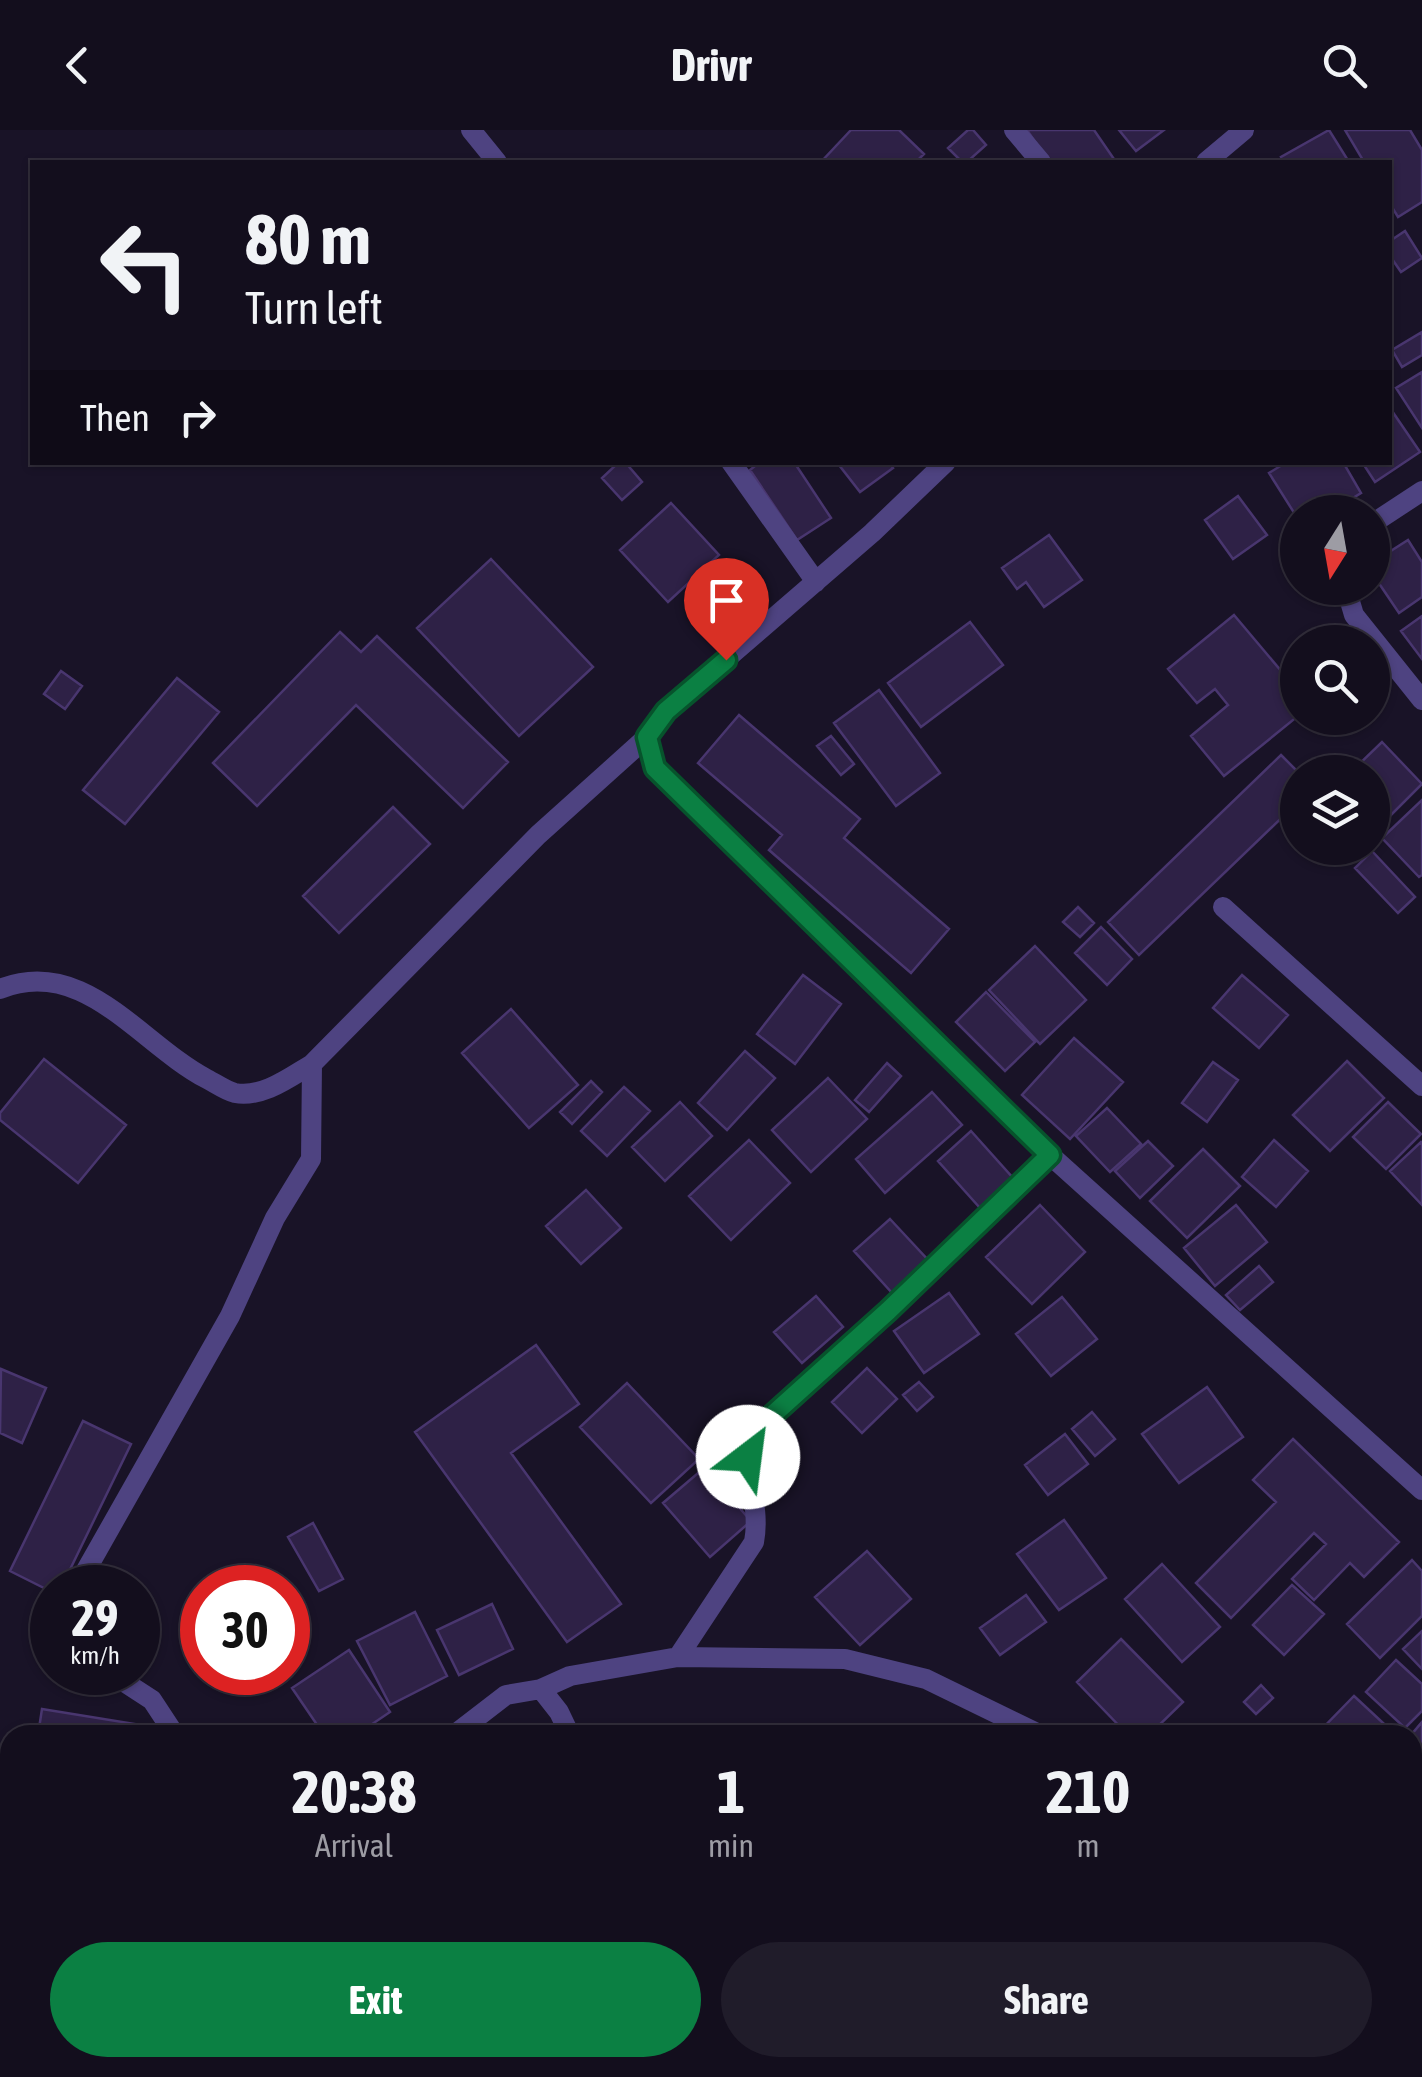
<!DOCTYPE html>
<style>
body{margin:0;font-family:"Asap Condensed",sans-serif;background:#201c2a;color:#f1f3f6;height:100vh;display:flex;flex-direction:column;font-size:38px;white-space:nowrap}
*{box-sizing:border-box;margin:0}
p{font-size:32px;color:#9d9ca4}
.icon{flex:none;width:55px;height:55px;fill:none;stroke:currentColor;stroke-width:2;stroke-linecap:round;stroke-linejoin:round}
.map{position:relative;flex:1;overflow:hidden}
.panel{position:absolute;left:0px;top:1595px;width:1422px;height:352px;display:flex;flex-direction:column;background:#130e1d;border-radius:30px 30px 0 0;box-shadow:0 2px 8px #0004,0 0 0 2px #322e3b}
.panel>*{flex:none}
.guide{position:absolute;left:30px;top:30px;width:1362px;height:305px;border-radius:0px;box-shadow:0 2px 8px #0004,0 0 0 2px #322e3b;background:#130e1d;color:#f1f3f6;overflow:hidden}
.needle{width:65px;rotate:191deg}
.controls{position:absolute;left:1280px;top:365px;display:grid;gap:20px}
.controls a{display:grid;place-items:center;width:110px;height:110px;border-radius:50%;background:#130e1d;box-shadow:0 2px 8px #0004,0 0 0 2px #322e3b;font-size:50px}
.speed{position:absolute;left:30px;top:1435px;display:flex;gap:20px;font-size:50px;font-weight:700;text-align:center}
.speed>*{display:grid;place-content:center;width:130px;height:130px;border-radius:50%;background:#130e1d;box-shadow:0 2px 8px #0004,0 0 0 2px #322e3b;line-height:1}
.speed small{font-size:25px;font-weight:400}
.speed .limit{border:15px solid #d22;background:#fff;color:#111}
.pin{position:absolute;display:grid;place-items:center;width:85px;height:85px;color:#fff;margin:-102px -42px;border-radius:50% 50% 50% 0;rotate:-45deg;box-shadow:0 0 10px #0007}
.pin .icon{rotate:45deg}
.me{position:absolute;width:110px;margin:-55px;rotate:30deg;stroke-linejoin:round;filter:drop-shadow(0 0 8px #0008)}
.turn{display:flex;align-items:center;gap:35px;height:210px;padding:0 50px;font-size:45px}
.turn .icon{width:130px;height:130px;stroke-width:2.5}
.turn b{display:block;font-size:70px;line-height:85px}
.then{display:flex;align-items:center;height:95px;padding:0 50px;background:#0003;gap:20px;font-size:38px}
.eta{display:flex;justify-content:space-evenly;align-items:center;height:170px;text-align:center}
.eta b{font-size:60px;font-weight:700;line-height:70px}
.primary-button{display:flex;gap:20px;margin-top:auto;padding:20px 50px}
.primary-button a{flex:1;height:115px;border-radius:60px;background:#0b8043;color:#fff;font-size:40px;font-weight:700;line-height:115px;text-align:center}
.primary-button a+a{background:#201c2a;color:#f1f3f6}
header{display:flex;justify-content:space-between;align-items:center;height:130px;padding:0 50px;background:#130e1d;font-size:45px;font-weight:700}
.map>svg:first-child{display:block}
</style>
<header><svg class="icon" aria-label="back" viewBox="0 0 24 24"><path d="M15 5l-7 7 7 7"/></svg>Drivr<svg class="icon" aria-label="search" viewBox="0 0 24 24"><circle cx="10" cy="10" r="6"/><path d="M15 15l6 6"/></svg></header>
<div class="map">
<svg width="1422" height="1947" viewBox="0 0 1422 1947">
<rect width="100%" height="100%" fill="#191327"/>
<path fill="#2e2146" stroke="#49366f" stroke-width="2.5" d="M851,0H899L924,24L916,32H821Z
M968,0H973L986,15L967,32H962L948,18Z
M1027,0H1094L1116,32H1049Z
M1119,0H1164L1136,21Z
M1329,0L1349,32H1284L1281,27Z
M1345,0H1410L1422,20V72L1398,87L1390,74V32H1364Z
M1405,101L1422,128L1401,142L1390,126V111Z
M1422,202V225L1402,237L1392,220Z
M1422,242V298L1396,258Z
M1390,278L1420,322L1375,352L1362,332H1390Z
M619,332H625L642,352L622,370L602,348Z
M760,332H794L831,388L797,410L750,340Z
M842,332H888L893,338L860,362L839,335Z
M1287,332H1343L1361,363L1330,382H1298V389L1269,343Z
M1238,366L1267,405L1233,429L1205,390Z
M671,373L719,425L668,472L620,420Z
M1049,405L1082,450L1044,477L1026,452L1017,459L1002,438Z
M1408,410L1422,432V467L1399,483L1372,443V433Z
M491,429L593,537L519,606L417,498Z
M1234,485L1298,561V586L1224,646L1191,606L1228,575L1215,559L1197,573L1168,539Z
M1422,486V529L1401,501Z
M970,492L1003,535L921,597L888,553Z
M340,502L361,522L377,506L508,632L463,678L356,575L257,676L213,633Z
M61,541L82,556L65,579L44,564Z
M177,548L219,582L125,694L83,660Z
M879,560L940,643L896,676L834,593Z
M739,585L860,689L844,708L949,799L911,843L769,720L782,705L698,633Z
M831,606L854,634L841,645L817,616Z
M1382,612L1422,654L1376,700L1372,696V642H1351Z
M1281,625L1298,642V672L1139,825L1108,792Z
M1422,670V745L1419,747L1382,708Z
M393,677L430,714L339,803L303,766Z
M1372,721L1415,767L1398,783L1355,738Z
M1078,777L1094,793L1080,807L1063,792Z
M1101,797L1132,829L1107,855L1075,823Z
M1035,816L1086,870L1040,914L989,860Z
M803,845L841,874L795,934L757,904Z
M1242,845L1288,885L1259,918L1213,878Z
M986,862L1035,912L1005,941L956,892Z
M511,879L578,955L529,998L462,923Z
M1074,908L1123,952L1070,1009L1022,965Z
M745,921L775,948L727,1000L698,973Z
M44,929L126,995L78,1053L0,990V983Z
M1347,931L1384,968L1330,1021L1293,985Z
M1213,932L1238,950L1207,992L1182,973Z
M887,933L901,946L869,982L855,970Z
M828,948L867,989L811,1042L772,1000Z
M591,951L602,962L572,994L560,982Z
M624,957L650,981L607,1026L581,1001Z
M932,962L962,995L885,1063L856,1029Z
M680,972L712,1006L665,1051L632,1017Z
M1388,972L1421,1004L1386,1039L1353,1007Z
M1107,978L1141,1014L1110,1042L1076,1006Z
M971,1001L1013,1048L980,1078L938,1031Z
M749,1010L790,1053L731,1110L689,1066Z
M1274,1010L1308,1041L1276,1077L1242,1047Z
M1148,1011L1173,1036L1140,1068L1115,1041Z
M1421,1012L1422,1013V1075L1390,1041Z
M1203,1019L1240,1056L1187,1108L1150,1071Z
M586,1060L621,1098L581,1134L546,1096Z
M1040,1075L1085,1122L1032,1174L986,1127Z
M1236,1075L1267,1112L1215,1156L1184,1118Z
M890,1089L929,1131L893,1164L854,1121Z
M1259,1136L1273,1152L1240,1180L1226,1165Z
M949,1163L979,1204L924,1243L894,1201Z
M816,1166L843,1197L802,1233L774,1202Z
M1062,1167L1097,1209L1051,1246L1016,1204Z
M536,1215L579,1274L511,1323L621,1474L567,1512L415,1302Z
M867,1238L897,1269L862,1303L832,1272Z
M1,1239L46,1258L22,1313L0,1303Z
M919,1252L933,1267L917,1281L903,1265Z
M627,1253L699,1329L651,1373L580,1297Z
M1207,1257L1243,1307L1179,1353L1142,1304Z
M1092,1282L1115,1309L1095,1326L1072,1299Z
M83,1291L131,1314L61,1458H52V1462L10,1441Z
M1065,1304L1088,1334L1048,1365L1025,1335Z
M1293,1309L1399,1412L1364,1447L1350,1433L1314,1470L1292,1449L1326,1414L1314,1403L1231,1488L1196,1453L1276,1372L1253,1350Z
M704,1338L751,1391L710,1427L663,1373Z
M1064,1390L1106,1448L1059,1480L1017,1424Z
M313,1393L343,1449L319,1461L288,1407Z
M867,1421L911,1469L860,1515L815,1467Z
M1412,1430L1422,1441V1486L1380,1528L1347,1494Z
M1162,1434L1220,1497L1182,1532L1125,1469Z
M1292,1455L1324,1484L1284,1525L1253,1495Z
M1026,1465L1046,1492L1000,1525L980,1498Z
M492,1474L513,1519L459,1545L437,1500Z
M415,1482L447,1546L390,1575L357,1511Z
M1422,1501V1539L1403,1519Z
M1121,1509L1183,1572L1149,1605H1128L1077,1552Z
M349,1520L390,1582L356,1605H324L292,1558Z
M1396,1530L1422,1554V1581L1405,1598L1366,1562Z
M1261,1555L1273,1568L1256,1584L1244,1572Z
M1354,1566L1396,1605H1320L1318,1603Z
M42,1579L147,1596L146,1605H38Z
M1422,1592V1678L1412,1689L1411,1605Z
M1412,1704L1422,1711V1774L1412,1786Z
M1414,1801L1422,1808V1869L1413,1879Z
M216,1938H306L304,1947H214Z
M1212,1938H1285L1279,1947H1228Z
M1333,1938H1400L1408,1944L1406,1947H1325Z"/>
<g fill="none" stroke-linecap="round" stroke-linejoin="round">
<path stroke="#4e4381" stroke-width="20" d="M471,0L497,32
M1014,0L1041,32
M1206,32L1244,0
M731,332L816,452
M1372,397L1378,390L1422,361
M1346,458L1354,485L1422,570
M647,607L655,638L1050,1025L1422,1360
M1223,777L1422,956
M0,859C84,825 140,914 207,949C215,953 226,961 235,963C263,968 290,947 312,934L538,705L647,607L666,581L872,403L946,332
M76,1458L230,1186L275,1088L311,1029L312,934
M678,1527L754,1412C762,1371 738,1332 758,1298L888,1181L1050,1025
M109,1542L152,1570L175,1605
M541,1559L559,1582L570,1605
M454,1605L506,1565L541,1559L570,1546L678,1527L845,1529L926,1549L1041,1605
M1412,1889L1422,1896
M732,1938L737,1947
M186,1947L190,1938"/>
</g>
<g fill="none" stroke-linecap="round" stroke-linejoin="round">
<defs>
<path id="route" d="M726,530L666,581L647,607L655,638L1050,1025L888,1181L758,1298L750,1312L748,1327"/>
</defs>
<use href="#route" stroke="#07532c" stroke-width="25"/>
<use href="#route" stroke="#0b8043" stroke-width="18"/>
</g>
</svg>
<div class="controls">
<a><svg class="needle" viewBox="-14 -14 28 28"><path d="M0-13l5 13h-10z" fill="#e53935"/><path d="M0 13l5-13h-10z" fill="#9d9ca4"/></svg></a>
<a><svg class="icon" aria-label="search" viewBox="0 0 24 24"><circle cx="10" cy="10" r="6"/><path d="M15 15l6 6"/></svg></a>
<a><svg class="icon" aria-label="layers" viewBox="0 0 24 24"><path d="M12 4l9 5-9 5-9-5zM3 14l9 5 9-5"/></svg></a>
</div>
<div class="speed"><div>29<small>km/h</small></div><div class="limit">30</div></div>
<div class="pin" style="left:726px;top:530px;background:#d93025"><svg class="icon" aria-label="arrive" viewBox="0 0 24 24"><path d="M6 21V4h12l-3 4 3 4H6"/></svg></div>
<svg class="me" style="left:748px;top:1327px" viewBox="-20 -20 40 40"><circle r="19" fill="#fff"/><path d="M0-13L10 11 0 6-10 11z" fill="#0b8043"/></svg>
<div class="guide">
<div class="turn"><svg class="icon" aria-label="left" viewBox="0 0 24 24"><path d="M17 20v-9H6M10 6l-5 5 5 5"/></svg><div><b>80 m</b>Turn left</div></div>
<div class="then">Then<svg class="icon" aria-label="right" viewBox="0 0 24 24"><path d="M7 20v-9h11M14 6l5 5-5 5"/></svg></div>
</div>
<section class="panel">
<div class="eta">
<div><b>20:38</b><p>Arrival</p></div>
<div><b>1</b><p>min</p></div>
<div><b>210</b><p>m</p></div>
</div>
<div class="primary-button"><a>Exit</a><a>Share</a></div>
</section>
</div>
